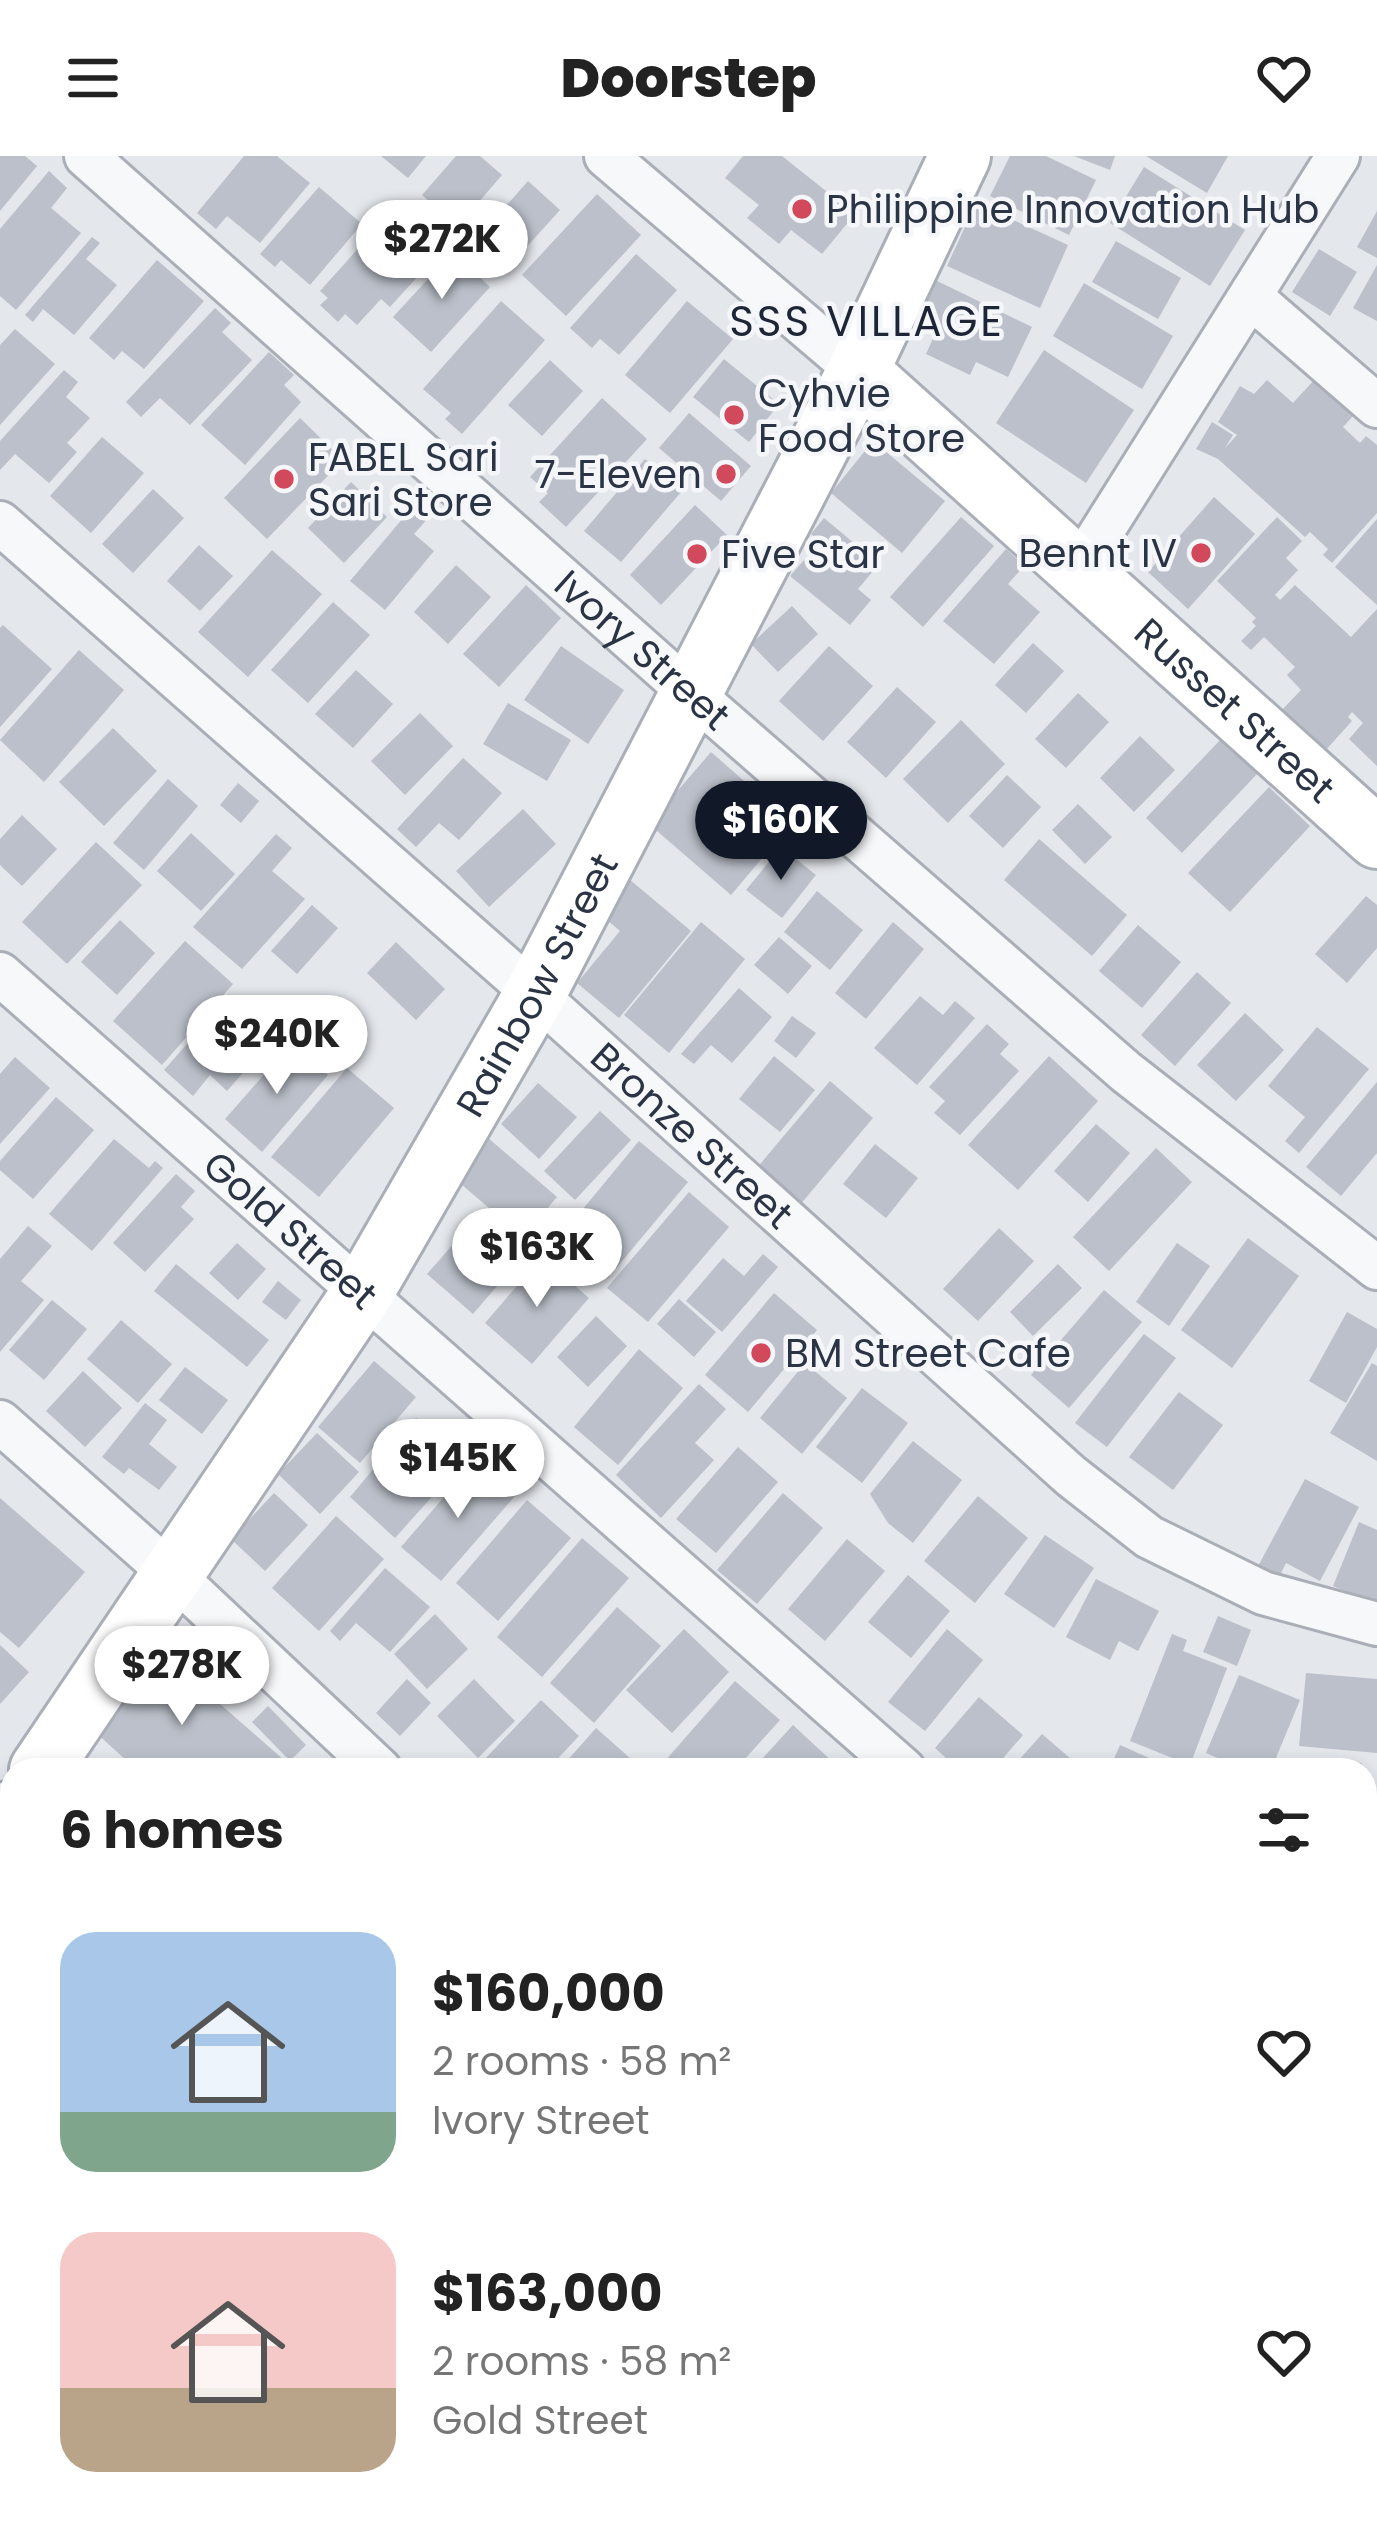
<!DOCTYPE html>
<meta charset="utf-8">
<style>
:root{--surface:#fff;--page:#f2f2f2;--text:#222;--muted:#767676;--accent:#111827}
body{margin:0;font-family:Poppins,sans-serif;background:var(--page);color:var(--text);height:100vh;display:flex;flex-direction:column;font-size:45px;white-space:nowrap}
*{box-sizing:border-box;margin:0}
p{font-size:39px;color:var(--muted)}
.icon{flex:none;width:66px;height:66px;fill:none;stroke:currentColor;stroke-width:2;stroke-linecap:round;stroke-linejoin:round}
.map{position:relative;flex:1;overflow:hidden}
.sheet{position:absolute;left:0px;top:1602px;width:1377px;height:771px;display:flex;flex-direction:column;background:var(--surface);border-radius:36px 36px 0 0;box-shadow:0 6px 18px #0003}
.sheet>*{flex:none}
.price{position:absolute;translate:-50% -102px;padding:0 27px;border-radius:42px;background:#fff;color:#222;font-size:39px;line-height:78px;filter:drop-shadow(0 3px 6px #0008)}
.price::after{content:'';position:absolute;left:50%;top:72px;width:36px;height:27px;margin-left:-18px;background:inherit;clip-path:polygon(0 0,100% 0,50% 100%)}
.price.on{background:var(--accent);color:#fff}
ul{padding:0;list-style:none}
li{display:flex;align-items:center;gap:36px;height:300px;padding:0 60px}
li span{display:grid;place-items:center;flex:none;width:336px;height:240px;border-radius:36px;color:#555}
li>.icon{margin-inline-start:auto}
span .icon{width:144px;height:144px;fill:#fffc;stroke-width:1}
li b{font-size:51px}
h2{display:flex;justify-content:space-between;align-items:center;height:144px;padding:0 60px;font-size:51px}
header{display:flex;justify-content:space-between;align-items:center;height:156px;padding:0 60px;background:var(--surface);font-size:54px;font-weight:800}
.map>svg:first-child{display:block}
</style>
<header><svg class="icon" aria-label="menu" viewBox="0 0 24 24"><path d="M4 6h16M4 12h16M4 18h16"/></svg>Doorstep<svg class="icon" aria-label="heart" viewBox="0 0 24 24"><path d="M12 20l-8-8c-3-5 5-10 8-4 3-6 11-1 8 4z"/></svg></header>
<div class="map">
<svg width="1377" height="2371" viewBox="0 0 1377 2371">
<rect width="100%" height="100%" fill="#e4e7ec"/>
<g fill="#bbc0ca">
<polygon points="0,0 25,0 37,10 0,55"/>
<polygon points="244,0 277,0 310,27 260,87 227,60 216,73 197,57"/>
<polygon points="381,0 426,0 408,22"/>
<polygon points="456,0 480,0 502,19 458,70 422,39"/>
<polygon points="743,0 782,0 855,58 822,98 791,74 779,88 747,62 759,49 725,22"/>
<polygon points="1010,0 1046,0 1096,24 1069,79 990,40"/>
<polygon points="1074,0 1115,0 1110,14"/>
<polygon points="1146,0 1228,0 1207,37"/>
<polygon points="1144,11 1245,74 1210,130 1110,67"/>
<polygon points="49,15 67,32 51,52 81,77 16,154 0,140 0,73"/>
<polygon points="528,25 560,54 522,96 490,68"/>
<polygon points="319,31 362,68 310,129 281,104 275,111 260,98"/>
<polygon points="597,38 641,79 566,160 522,119"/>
<polygon points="976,47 1068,89 1040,152 947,110"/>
<polygon points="1377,55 1377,102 1357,91"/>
<polygon points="391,56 438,98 390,151 381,143 357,169 345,158 338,166 320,149 328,142 320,135"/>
<polygon points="92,81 100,87 86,103 117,129 74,179 43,153 33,166 25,159"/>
<polygon points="1116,85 1181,122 1158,163 1092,126"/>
<polygon points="1319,93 1357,116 1330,160 1292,136"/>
<polygon points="453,96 490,131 431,196 393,161"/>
<polygon points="636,98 677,134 619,199 600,183 592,192 570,172"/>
<polygon points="157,104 204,145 144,213 122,195 114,204 89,182"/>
<polygon points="1377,109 1377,165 1353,152"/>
<polygon points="933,123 1032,171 1008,221 976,206 970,219 926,198 936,176 912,166"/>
<polygon points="1084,127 1173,180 1142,233 1053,180"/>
<polygon points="501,145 545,184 462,278 445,263 451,257 423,233"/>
<polygon points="687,145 733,183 670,257 625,219"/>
<polygon points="215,152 231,167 222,176 252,204 190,269 160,242 141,261 126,246"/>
<polygon points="15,173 55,208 0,269 0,189"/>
<polygon points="1044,194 1134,254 1086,327 996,267"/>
<polygon points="269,196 294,219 284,229 301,246 245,309 201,269"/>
<polygon points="724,203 779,248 749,286 693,241"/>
<polygon points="550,204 583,235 542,280 508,249"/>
<polygon points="64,214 78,226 66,241 90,262 67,287 77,296 49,327 15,298 0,314 0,285"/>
<polygon points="1267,224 1293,247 1314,224 1353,260 1343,271 1360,287 1366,280 1377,289 1377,357 1332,407 1323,399 1328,393 1310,376 1305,381 1218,303 1196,293 1212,266 1233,279 1225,292 1237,279 1218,266 1240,230 1254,238"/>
<polygon points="602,242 647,283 566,371 539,346 548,337 530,321"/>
<polygon points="689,257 751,310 721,345 659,292"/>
<polygon points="300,262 343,304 267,383 224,342"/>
<polygon points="102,281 144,317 91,377 50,340"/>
<polygon points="873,285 945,345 902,397 831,337"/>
<polygon points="645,303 682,335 621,406 584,375"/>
<polygon points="351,326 387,361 344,407 308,372"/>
<polygon points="153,333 184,362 133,417 102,388"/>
<polygon points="1214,341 1255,378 1188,453 1148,416"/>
<polygon points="414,349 429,361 414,378 434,395 385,454 350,425"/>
<polygon points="695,349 727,379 661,449 630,419"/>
<polygon points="961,361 994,390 923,471 890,441"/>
<polygon points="1277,361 1302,385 1286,402 1298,414 1275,439 1280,444 1295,429 1351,481 1377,453 1377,610 1349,583 1363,567 1352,556 1348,561 1352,565 1324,596 1281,555 1301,534 1287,519 1295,511 1264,481 1251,494 1241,485 1256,470 1252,466 1256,462 1217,425"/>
<polygon points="824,362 879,408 858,433 871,444 850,469 790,420 820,386 811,378"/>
<polygon points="1377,363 1377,449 1335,411"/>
<polygon points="199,389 233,420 200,455 167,425"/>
<polygon points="1006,393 1024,410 1008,428 1040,456 994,508 943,465"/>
<polygon points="272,394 322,438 248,521 198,476"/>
<polygon points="456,409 491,441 448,488 414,456"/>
<polygon points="526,429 561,462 499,531 463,498"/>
<polygon points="333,446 370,479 308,547 271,514"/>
<polygon points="792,450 818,478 778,516 751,488"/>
<polygon points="3,469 52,513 0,571 0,472"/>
<polygon points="1033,487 1064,515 1026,557 995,529"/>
<polygon points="561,490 624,534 588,588 524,544"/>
<polygon points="829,490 873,530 823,585 779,545"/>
<polygon points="79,494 124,534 44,626 0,584"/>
<polygon points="356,514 393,548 353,592 315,558"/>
<polygon points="897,531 936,566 886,622 847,586"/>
<polygon points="1078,537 1109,566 1066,612 1035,583"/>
<polygon points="508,547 571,584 547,625 483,588"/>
<polygon points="420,557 453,590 405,639 371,605"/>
<polygon points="961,564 1005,608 948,667 903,623"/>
<polygon points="113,572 157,615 104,670 59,626"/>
<polygon points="1140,580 1175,614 1134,656 1100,622"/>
<polygon points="1222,582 1258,617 1182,697 1146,662"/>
<polygon points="711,596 792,667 731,739 649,668"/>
<polygon points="463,602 502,637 459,684 439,667 416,691 397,673"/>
<polygon points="1007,619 1041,651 1003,692 969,660"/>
<polygon points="168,623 198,650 144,714 113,687"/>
<polygon points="238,627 259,645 241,667 220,649"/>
<polygon points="1269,631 1310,670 1230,756 1188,717"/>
<polygon points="1078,648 1112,681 1085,708 1052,674"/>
<polygon points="523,653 556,688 489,751 456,715"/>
<polygon points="22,659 57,693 22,730 0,709 0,683"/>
<polygon points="191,677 235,718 201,755 157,715"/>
<polygon points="276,678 292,692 272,715 305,743 242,813 193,771"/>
<polygon points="1039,683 1127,759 1092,800 1004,724"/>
<polygon points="96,686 142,729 67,808 22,766"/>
<polygon points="781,691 816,719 782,762 746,734"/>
<polygon points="629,723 691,775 619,862 577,827 620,775 600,758"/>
<polygon points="817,735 863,774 830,814 784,776"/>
<polygon points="1366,740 1377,749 1377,792 1347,827 1315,798"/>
<polygon points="312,749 338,772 297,818 271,795"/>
<polygon points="120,764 155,797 117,839 81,806"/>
<polygon points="701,766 745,803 669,897 624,859"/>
<polygon points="893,766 924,793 866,863 835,837"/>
<polygon points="1138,769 1181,806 1142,852 1099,815"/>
<polygon points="779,781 812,810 788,838 754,809"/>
<polygon points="185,785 233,828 162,909 113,865"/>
<polygon points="396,786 445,833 416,864 367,817"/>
<polygon points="1197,816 1231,847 1175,910 1141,879"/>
<polygon points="739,832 772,861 732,907 711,889 694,908 681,898"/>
<polygon points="920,840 943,859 955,845 975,862 917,929 874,892"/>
<polygon points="219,852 264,893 227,935 210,919 193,940 164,914"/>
<polygon points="1245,857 1284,894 1236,945 1197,909"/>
<polygon points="792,860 816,877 796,902 774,885"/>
<polygon points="987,868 1009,888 1000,898 1019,915 960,979 934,957 945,945 929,931"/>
<polygon points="1317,871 1369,913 1299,997 1285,985 1305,961 1268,930"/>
<polygon points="292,887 328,919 262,996 225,963"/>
<polygon points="774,900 815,934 780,976 739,943"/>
<polygon points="1049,900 1098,945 1018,1034 968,989"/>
<polygon points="15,901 50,932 0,988 0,918"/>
<polygon points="347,912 394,952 319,1041 271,1001"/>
<polygon points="830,925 873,962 799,1050 756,1013"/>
<polygon points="1377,926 1377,997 1341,1040 1306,1011"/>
<polygon points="538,927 577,961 539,1003 501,968"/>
<polygon points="56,941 94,974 33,1043 0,1014 0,1005"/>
<polygon points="600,955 631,984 575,1044 544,1015"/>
<polygon points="1096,968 1130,997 1088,1046 1054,1015"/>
<polygon points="488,982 557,1041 523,1081 454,1022"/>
<polygon points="114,983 149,1012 155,1005 163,1012 92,1095 49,1058"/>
<polygon points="639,985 688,1026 608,1122 559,1082"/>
<polygon points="875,988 918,1022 886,1062 843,1028"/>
<polygon points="1156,992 1192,1026 1109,1115 1073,1081"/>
<polygon points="176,1018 195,1035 181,1051 194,1063 145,1116 113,1087"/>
<polygon points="689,1036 729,1071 648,1166 607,1132"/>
<polygon points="470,1069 516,1108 473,1158 427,1118"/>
<polygon points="28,1070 52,1090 21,1125 44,1144 0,1196 0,1103"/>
<polygon points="999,1072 1034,1105 978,1165 943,1133"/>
<polygon points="1248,1082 1299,1120 1232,1212 1181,1174"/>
<polygon points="237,1087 266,1113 238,1144 209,1117"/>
<polygon points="1177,1087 1210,1110 1169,1170 1136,1146"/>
<polygon points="763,1098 778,1111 722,1176 686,1145 723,1102 744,1120"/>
<polygon points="542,1101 589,1142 532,1208 485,1167"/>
<polygon points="176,1108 269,1184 247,1211 154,1135"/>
<polygon points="1058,1108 1082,1132 1033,1180 1010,1156"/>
<polygon points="278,1125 301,1144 286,1164 262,1146"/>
<polygon points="1104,1134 1142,1166 1069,1252 1031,1219"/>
<polygon points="774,1137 817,1174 748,1256 705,1219"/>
<polygon points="679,1143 716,1176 694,1201 657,1168"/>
<polygon points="52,1144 87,1173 44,1224 9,1194"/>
<polygon points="1347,1156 1377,1173 1377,1191 1346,1247 1309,1225"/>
<polygon points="596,1160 627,1190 588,1231 557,1201"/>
<polygon points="121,1164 172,1208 138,1247 87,1203"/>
<polygon points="1144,1178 1176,1202 1107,1291 1075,1267"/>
<polygon points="639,1193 683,1232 618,1309 574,1271"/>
<polygon points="374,1205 416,1241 360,1307 318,1271"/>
<polygon points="805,1207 847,1242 802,1298 760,1262"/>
<polygon points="1372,1207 1377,1210 1377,1305 1330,1277"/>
<polygon points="185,1211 228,1244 202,1278 159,1244"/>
<polygon points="83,1215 122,1252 85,1291 46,1255"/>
<polygon points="699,1228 726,1253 695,1287 714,1304 661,1362 616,1319"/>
<polygon points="862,1232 908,1267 862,1327 816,1291"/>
<polygon points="1179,1236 1223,1269 1173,1334 1129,1301"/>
<polygon points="145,1247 167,1264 149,1288 177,1311 159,1334 129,1312 124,1318 102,1301"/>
<polygon points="416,1262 464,1305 395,1382 350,1341"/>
<polygon points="317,1277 359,1316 320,1358 278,1318"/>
<polygon points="913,1285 962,1324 913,1387 888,1367 870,1338"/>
<polygon points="738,1291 778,1326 716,1397 676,1363"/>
<polygon points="475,1305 515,1340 441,1425 401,1391"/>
<polygon points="1305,1323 1359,1351 1320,1425 1286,1407 1278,1423 1257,1412"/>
<polygon points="274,1337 308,1369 265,1415 231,1383"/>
<polygon points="783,1337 823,1372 757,1448 717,1414"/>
<polygon points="978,1340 1028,1382 975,1447 924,1405"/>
<polygon points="0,1342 85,1416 19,1492 0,1476"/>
<polygon points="527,1344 571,1382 498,1465 456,1427"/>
<polygon points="336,1360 384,1403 319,1475 272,1432"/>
<polygon points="1359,1366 1377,1374 1377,1448 1333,1430"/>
<polygon points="1045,1379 1094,1412 1054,1472 1004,1438"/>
<polygon points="582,1382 629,1422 542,1521 497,1481"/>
<polygon points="847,1383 885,1415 825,1485 788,1453"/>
<polygon points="385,1412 430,1451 390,1496 356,1467 340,1485 330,1475"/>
<polygon points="908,1419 950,1455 911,1502 868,1466"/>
<polygon points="1096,1423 1159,1455 1138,1495 1119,1485 1110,1504 1066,1481"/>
<polygon points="617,1451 661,1490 594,1567 550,1527"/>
<polygon points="435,1458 468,1493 427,1533 394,1498"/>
<polygon points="1218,1460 1251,1474 1237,1510 1203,1496"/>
<polygon points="684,1473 729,1516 672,1577 626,1534"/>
<polygon points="947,1473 983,1504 925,1575 888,1546"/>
<polygon points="1172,1478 1187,1484 1183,1495 1227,1512 1190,1609 1130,1585"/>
<polygon points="0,1489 29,1516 0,1548"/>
<polygon points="163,1498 292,1611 289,1614 137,1614 94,1575"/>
<polygon points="1306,1517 1377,1523 1377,1597 1299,1590"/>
<polygon points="1239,1519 1300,1544 1271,1614 1245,1614 1206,1597"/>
<polygon points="407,1523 431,1547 400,1580 376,1557"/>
<polygon points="474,1523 515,1565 478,1602 437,1560"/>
<polygon points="735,1525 780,1564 735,1614 657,1614"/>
<polygon points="979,1541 1023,1579 993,1614 959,1614 935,1592"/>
<polygon points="541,1544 579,1580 547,1614 490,1614 482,1606"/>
<polygon points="268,1550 306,1589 290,1605 252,1566"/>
<polygon points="793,1569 835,1608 829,1614 752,1614"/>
<polygon points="596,1572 640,1611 638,1614 559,1614"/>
<polygon points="1042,1578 1078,1609 1073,1614 1010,1614"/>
<polygon points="1120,1589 1167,1610 1166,1614 1109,1614"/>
<polygon points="1308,1603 1362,1607 1361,1614 1308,1614"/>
<polygon points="1368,1668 1377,1669 1377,1704 1365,1703"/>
<polygon points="0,1757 12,1768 12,1799 0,1813"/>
<polygon points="12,1806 12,1847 0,1861 0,1820"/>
<polygon points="1365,1809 1377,1810 1375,1847 1365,1846"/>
<polygon points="12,1852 12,1892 0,1882 0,1865"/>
<polygon points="7,1968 12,1973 12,2035 8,2040 0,2033 0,1976"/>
<polygon points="0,2214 12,2226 12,2245 0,2258"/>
<polygon points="12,2270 12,2310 0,2299 0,2284"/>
<polygon points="0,2313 12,2324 12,2341 0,2355"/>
<polygon points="12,2357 12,2361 50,2361 61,2371 0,2371"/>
<polygon points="309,2361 368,2361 358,2371 320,2371"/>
<polygon points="387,2361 469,2361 459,2371 378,2371"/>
<polygon points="505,2361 556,2361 546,2371 515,2371"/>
<polygon points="575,2361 657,2361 648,2371 566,2371"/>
<polygon points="821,2361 883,2361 875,2371 827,2371 818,2364"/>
<polygon points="1057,2361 1104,2361 1095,2371 1048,2371"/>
<polygon points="1109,2361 1180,2361 1176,2371 1105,2371"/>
<polygon points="1199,2361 1299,2361 1297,2371 1198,2371"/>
</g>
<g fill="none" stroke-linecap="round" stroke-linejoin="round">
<defs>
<polyline id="lane" points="678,2371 686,2361"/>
<g id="street">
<path id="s1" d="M 86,0 L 691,537 L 1126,916 L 1377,1112"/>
<polyline points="606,0 858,215"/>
<polyline points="1251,141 1377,250"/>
<path id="s2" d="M 0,367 L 535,838 L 1071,1320 L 1149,1381 L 1263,1437 L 1377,1468"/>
<polyline points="1079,412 1338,0"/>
<path id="s3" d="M 0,818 L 904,1614"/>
<polyline points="0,1266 174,1420 380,1614"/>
<polyline points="1365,1908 1377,1912"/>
<polyline points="0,2152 12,2163"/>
<polyline points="234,2361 246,2371"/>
<polyline points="735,2361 745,2371"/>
</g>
<g id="secondary">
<path id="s4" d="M 858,215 L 1377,682"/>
<path id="s5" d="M 40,1614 L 363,1136 L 535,838 L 858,215 L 960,0"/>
<polyline points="0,1673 12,1655"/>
<polyline points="1365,2126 1377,2046"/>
<polyline points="1328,2371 1329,2361"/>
</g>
</defs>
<use href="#lane" stroke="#a9aeb7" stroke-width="27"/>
<use href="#street" stroke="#a9aeb7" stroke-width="48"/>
<use href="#secondary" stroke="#a9aeb7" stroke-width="66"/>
<use href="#lane" stroke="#f7f8fa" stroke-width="21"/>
<use href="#street" stroke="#f7f8fa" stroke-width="42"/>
<use href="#secondary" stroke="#fff" stroke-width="60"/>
</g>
<g fill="#d1495b" stroke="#f4f6f9" stroke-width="4.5">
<circle cx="802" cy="53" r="12"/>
<circle cx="734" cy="259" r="12"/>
<circle cx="726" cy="318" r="12"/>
<circle cx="284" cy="323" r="12"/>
<circle cx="1201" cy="397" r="12"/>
<circle cx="697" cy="398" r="12"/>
<circle cx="761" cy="1197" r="12"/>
</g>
<g text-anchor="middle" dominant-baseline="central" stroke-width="9" stroke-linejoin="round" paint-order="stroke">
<g font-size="39" fill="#2b3445" stroke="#f4f6f9" text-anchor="start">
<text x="826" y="53">Philippine Innovation Hub</text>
<text x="758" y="237">Cyhvie<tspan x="758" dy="45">Food Store</tspan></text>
<text x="308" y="301">FABEL Sari<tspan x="308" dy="45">Sari Store</tspan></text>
<text x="702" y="318" text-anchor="end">7-Eleven</text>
<text x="1177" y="397" text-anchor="end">Bennt IV</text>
<text x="721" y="398">Five Star</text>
<text x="785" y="1197">BM Street Cafe</text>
</g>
<g font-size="39" fill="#2b3445" stroke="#f4f6f9">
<text stroke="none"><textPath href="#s1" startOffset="744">Ivory Street</textPath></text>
<text stroke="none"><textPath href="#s4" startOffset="507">Russet Street</textPath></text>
<text stroke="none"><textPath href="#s5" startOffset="930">Rainbow Street</textPath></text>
<text stroke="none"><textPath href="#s2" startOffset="924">Bronze Street</textPath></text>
<text stroke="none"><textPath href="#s3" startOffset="387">Gold Street</textPath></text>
</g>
<g font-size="42" letter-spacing="3" fill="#1d2536" stroke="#f4f6f9">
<text x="867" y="165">SSS VILLAGE</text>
</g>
</g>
</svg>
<b class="price" style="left:442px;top:146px">$272K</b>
<b class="price on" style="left:781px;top:727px">$160K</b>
<b class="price" style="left:277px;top:941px">$240K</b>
<b class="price" style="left:537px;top:1154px">$163K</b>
<b class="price" style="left:458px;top:1365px">$145K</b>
<b class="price" style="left:182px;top:1572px">$278K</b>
<section class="sheet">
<h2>6 homes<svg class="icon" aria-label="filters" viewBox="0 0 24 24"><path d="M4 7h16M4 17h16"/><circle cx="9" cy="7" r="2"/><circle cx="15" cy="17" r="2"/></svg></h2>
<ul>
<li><span style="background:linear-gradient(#a9c7e8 75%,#7fa58c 0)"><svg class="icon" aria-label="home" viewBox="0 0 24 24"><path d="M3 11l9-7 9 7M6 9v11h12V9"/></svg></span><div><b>$160,000</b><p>2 rooms · 58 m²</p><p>Ivory Street</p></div><svg class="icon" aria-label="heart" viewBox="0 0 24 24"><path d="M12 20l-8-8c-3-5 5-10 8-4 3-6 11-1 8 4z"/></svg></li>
<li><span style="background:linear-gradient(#f6c9c9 65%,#b9a48a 0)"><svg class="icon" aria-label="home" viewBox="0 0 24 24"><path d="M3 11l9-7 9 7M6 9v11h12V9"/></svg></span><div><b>$163,000</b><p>2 rooms · 58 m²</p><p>Gold Street</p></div><svg class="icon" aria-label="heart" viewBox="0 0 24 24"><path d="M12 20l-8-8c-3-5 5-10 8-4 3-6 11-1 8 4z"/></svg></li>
</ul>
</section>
</div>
